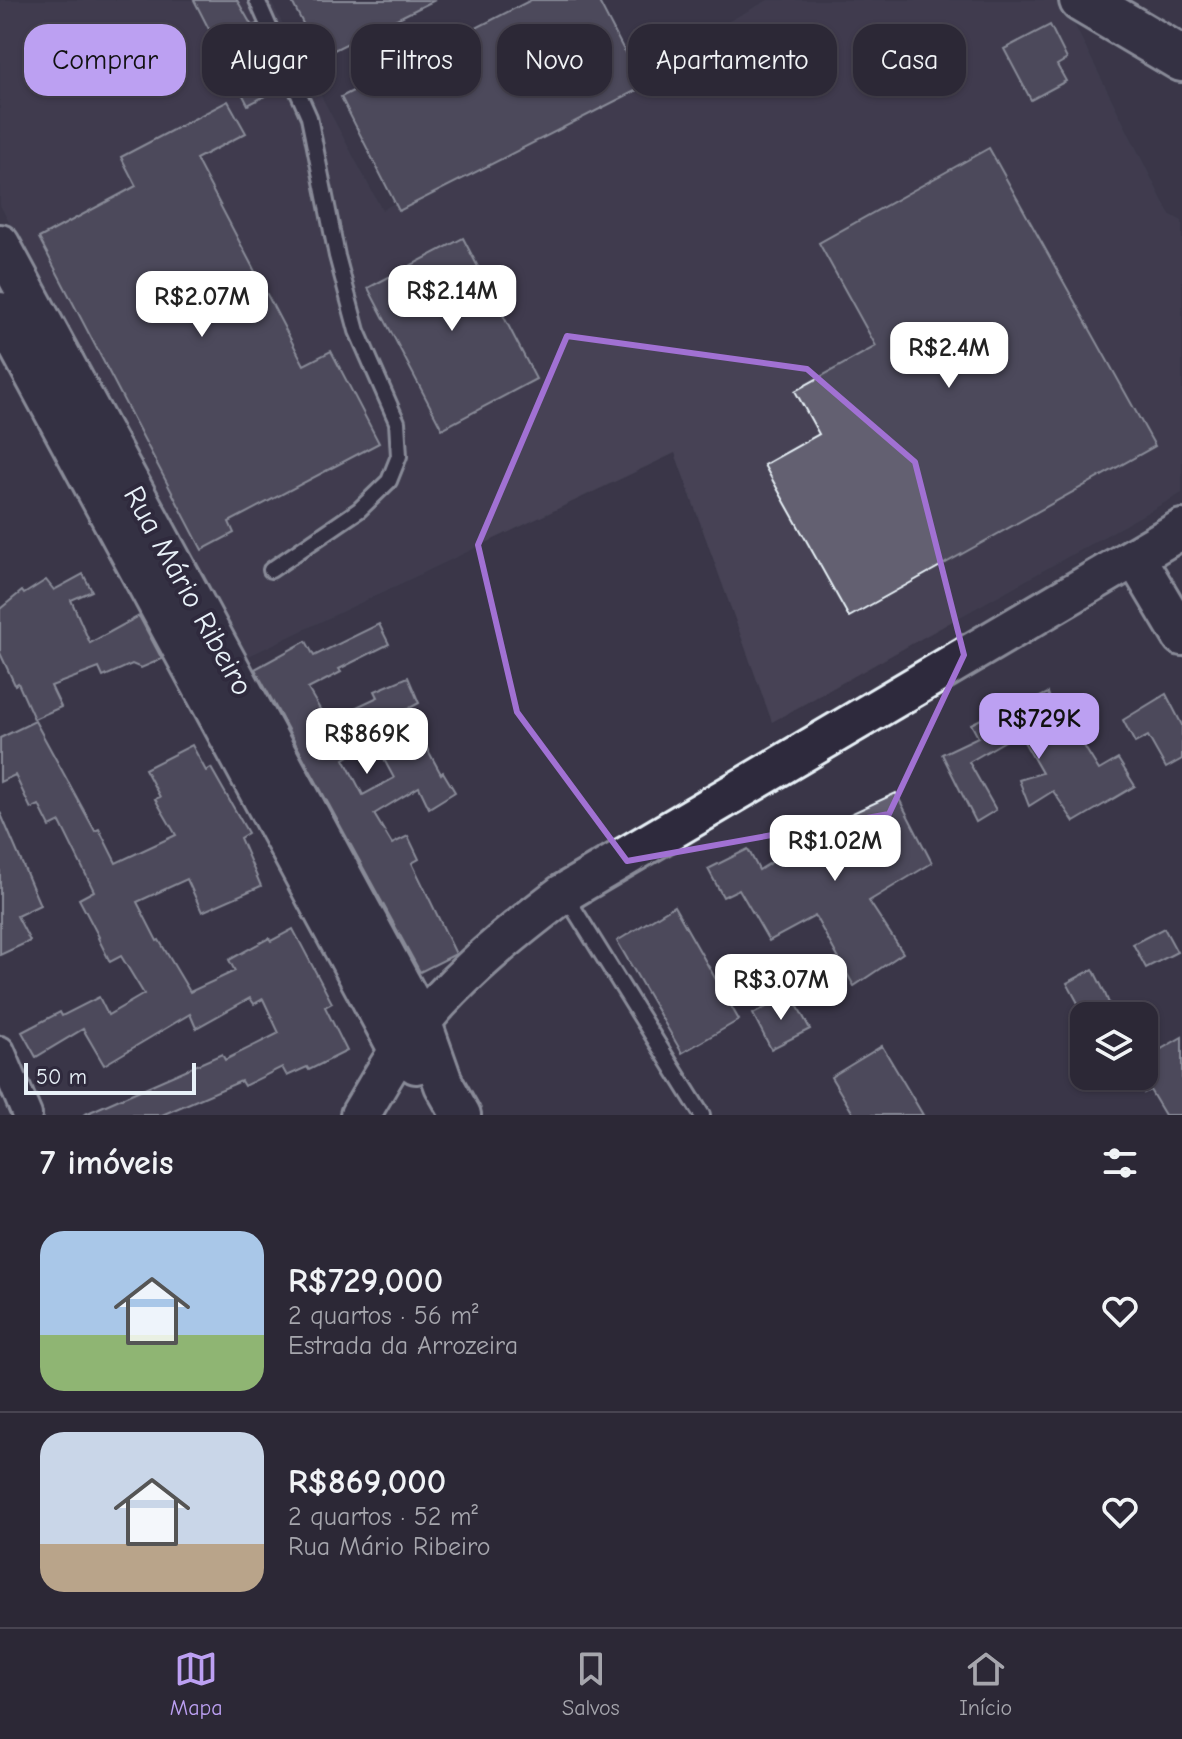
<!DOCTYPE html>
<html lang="pt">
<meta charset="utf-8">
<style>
:root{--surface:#2c2836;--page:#34303e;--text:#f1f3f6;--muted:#a6a6ad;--line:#484451;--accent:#bca0f2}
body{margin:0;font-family:"Comic Neue",sans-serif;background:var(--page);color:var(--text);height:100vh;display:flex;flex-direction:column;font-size:30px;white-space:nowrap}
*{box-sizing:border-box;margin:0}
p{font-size:26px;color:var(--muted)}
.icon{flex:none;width:44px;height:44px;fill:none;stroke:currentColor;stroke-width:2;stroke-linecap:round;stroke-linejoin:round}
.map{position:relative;height:1115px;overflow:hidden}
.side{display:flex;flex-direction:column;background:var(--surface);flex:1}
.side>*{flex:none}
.hud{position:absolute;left:24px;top:24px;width:1134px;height:72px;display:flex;gap:16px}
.tools{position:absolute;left:1070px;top:1002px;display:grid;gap:16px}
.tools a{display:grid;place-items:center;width:88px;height:88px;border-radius:16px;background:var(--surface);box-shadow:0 2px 6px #0004,0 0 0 2px var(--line);font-size:40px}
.scale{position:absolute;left:24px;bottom:20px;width:172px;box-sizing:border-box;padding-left:8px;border:4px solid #e8f1f8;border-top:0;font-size:22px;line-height:28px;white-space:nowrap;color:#e8f1f8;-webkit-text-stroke:6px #2f2a3d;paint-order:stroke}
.price{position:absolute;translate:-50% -68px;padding:0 18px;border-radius:16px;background:#fff;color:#222;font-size:26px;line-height:52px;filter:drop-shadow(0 2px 4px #0008)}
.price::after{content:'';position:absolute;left:50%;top:48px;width:24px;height:18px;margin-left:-12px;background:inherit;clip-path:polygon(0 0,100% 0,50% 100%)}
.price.active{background:var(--accent);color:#111}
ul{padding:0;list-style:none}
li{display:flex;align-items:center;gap:24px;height:200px;padding:0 40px}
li+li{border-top:2px solid var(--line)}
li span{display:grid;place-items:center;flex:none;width:224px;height:160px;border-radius:24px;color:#555}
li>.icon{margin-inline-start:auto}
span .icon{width:96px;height:96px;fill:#fffc;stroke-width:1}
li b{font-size:34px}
h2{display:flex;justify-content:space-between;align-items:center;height:96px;padding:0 40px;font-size:34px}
.pill{padding:0 28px;border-radius:24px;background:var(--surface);box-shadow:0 2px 6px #0004,0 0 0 2px var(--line);font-size:28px;line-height:72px}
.pill.active{background:var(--accent);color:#111}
.tab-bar{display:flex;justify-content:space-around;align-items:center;height:112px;border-top:2px solid var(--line);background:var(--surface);font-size:22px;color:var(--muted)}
.tab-bar a{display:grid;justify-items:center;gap:4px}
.tab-bar .active{color:var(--accent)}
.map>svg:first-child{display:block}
</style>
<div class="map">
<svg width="1182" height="1115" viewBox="0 0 1182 1115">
<rect width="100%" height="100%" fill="#3a3648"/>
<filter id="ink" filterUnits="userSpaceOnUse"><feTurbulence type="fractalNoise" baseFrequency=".0125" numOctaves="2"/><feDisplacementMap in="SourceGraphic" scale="16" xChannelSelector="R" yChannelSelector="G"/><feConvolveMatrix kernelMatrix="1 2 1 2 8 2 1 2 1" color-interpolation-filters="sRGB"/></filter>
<g filter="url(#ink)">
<polygon fill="#464354" points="0,0 270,0 382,210 768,0 1062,0 1169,214 1182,221 1182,493 772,722 675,453 238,661 0,205"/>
<g fill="#636171" stroke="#e8f1f8" stroke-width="2" fill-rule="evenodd">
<polygon points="194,0 237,0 252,26 257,24 284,86 248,105"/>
<polygon points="291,0 435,0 320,57"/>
<polygon points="531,0 598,0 643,87 399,211 341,97"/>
<polygon points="1050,25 1067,59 1057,65 1066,81 1031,100 1004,49"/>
<polygon points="228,101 246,133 196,159 304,365 331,351 379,443 229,522 234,533 202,550 39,238 136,186 121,157"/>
<polygon points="989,148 1155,446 849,617 764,465 819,434 795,391 876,346 819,243"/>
<polygon points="463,238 536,379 442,429 368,288"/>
<polygon points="83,574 92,591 71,600 90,643 139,616 162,659 141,668 132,664 103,677 99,668 51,686 61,707 34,719 18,683 15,685 0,653 0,609 22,591 24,594 46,580 54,590"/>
<path d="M 379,624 L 389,644 L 339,669 L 341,672 L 308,689 L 327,721 L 378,697 L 375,691 L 408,677 L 419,703 L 406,710 L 441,774 L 443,772 L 455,792 L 429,808 L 419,787 L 374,814 L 392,844 L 408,836 L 419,859 L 412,863 L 456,954 L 420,972 L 255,669 L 306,641 L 314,656 ZM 374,741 L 394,778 L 363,795 L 344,759 Z"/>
<polygon points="1048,693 1053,707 1058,704 1099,770 1118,759 1135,786 1074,822 1053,791 1029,806 1019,780 1042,773 1019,733 969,762 996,810 976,822 942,754 978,737 971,724 1021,699 1024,705"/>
<polygon points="1166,694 1182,725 1182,759 1166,768 1148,736 1135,743 1123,720"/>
<polygon points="35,721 95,831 99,829 116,863 176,835 155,799 160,797 145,769 192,745 206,771 211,768 248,833 240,838 261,886 202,912 187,879 137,902 157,941 159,940 190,992 235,971 229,960 269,938 271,941 293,929 332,1003 325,1007 347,1051 309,1070 307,1067 287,1076 282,1067 244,1086 241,1081 162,1115 83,1115 222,1054 225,1060 279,1033 263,999 254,1004 250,998 196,1028 190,1014 104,1065 83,1029 36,1057 22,1032 60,1012 62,1016 99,997 108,1015 144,994 121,956 110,962 98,938 99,937 79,899 94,891 60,822 50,827 39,805 31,809 15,775 0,782 0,738"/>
<polygon points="896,793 932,863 869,901 903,953 854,986 815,916 769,941 739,889 723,897 708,869 748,849 759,870 840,819"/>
<polygon points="0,812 40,905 17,916 30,941 0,955"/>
<polygon points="674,906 739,1020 682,1053 617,941"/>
<polygon points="1164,928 1177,952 1146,968 1133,944"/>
<polygon points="1093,969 1104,991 1114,1016 1085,1016 1067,983"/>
<polygon points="791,994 810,1029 771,1049 753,1014"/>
<polygon points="1182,1037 1182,1115 1165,1115 1150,1090 1144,1093 1144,1059"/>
<polygon points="882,1046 923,1115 854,1115 831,1077"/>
</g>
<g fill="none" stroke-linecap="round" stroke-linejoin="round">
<defs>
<g id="lane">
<polyline points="257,0 309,117 337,256 357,331 397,422 399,456 389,481 359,510 271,570"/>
<polyline points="564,893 702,1115"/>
</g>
<polyline id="street" points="0,1051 27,1115"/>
<g id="secondary">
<polyline points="0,244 422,1023 444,1085 461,1115"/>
<polyline points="0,312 399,1051 416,1064"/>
<polyline points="1135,557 1182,636"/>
<path d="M 360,1115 C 373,1094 385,1071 399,1051 C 443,988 503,939 564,893 L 1182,529"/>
</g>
<polyline id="primary" points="1082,0 1182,59"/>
</defs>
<use href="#lane" stroke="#e8f1f8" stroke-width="20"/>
<use href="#street" stroke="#e8f1f8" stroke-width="34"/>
<use href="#secondary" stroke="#e8f1f8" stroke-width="44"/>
<use href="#primary" stroke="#e8f1f8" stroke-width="50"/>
<use href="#lane" stroke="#2f2a3d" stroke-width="14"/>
<use href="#street" stroke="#2f2a3d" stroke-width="28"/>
<use href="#secondary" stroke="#2f2a3d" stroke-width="38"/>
<use href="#primary" stroke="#2f2a3d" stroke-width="44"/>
</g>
</g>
<path d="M0 0H1182V1115H0ZM 567,336 L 807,369 L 915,462 L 964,655 L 889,814 L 627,861 L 517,712 L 478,545 Z" fill="#3a3648" fill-opacity=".55" fill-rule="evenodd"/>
<path fill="none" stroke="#a171d3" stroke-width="6" stroke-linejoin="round" d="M 567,336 L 807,369 L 915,462 L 964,655 L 889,814 L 627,861 L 517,712 L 478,545 Z"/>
<g text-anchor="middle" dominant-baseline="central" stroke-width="8" stroke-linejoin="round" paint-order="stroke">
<g font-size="30" fill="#e8f1f8" stroke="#2f2a3d">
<text transform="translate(188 591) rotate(61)">Rua Mário Ribeiro</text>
</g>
</g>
</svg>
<div class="tools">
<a><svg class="icon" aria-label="layers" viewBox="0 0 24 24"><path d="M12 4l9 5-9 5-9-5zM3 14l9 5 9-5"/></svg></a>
</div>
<div class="scale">50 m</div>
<b class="price" style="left:452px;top:333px">R$2.14M</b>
<b class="price" style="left:202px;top:339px">R$2.07M</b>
<b class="price" style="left:949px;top:390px">R$2.4M</b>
<b class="price active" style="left:1039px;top:761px">R$729K</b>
<b class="price" style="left:367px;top:776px">R$869K</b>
<b class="price" style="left:835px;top:883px">R$1.02M</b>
<b class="price" style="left:781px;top:1022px">R$3.07M</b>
<div class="hud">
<a class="pill active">Comprar</a>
<a class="pill">Alugar</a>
<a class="pill">Filtros</a>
<a class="pill">Novo</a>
<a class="pill">Apartamento</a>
<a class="pill">Casa</a>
</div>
</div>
<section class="side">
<h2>7 imóveis<svg class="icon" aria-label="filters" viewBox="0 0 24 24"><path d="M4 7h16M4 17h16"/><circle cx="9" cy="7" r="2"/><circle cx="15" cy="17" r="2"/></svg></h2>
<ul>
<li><span style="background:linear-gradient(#a9c7e8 65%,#8fb573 0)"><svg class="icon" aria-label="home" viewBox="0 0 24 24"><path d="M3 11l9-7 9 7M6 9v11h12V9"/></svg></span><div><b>R$729,000</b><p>2 quartos · 56 m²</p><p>Estrada da Arrozeira</p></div><svg class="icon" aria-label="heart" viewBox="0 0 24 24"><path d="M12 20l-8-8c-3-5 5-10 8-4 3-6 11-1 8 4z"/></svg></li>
<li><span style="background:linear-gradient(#c9d6e8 70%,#b9a48a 0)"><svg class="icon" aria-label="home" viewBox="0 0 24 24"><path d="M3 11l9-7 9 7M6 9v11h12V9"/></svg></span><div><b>R$869,000</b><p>2 quartos · 52 m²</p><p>Rua Mário Ribeiro</p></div><svg class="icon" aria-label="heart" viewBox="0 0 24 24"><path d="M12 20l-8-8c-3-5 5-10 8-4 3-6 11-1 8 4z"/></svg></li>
</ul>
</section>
<nav class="tab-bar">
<a class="active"><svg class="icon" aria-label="map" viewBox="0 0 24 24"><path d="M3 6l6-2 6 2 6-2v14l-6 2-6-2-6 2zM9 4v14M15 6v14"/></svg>Mapa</a>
<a><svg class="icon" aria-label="saved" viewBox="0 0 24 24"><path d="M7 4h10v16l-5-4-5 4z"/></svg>Salvos</a>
<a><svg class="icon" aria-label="home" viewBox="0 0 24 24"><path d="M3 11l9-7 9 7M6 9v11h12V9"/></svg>Início</a>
</nav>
